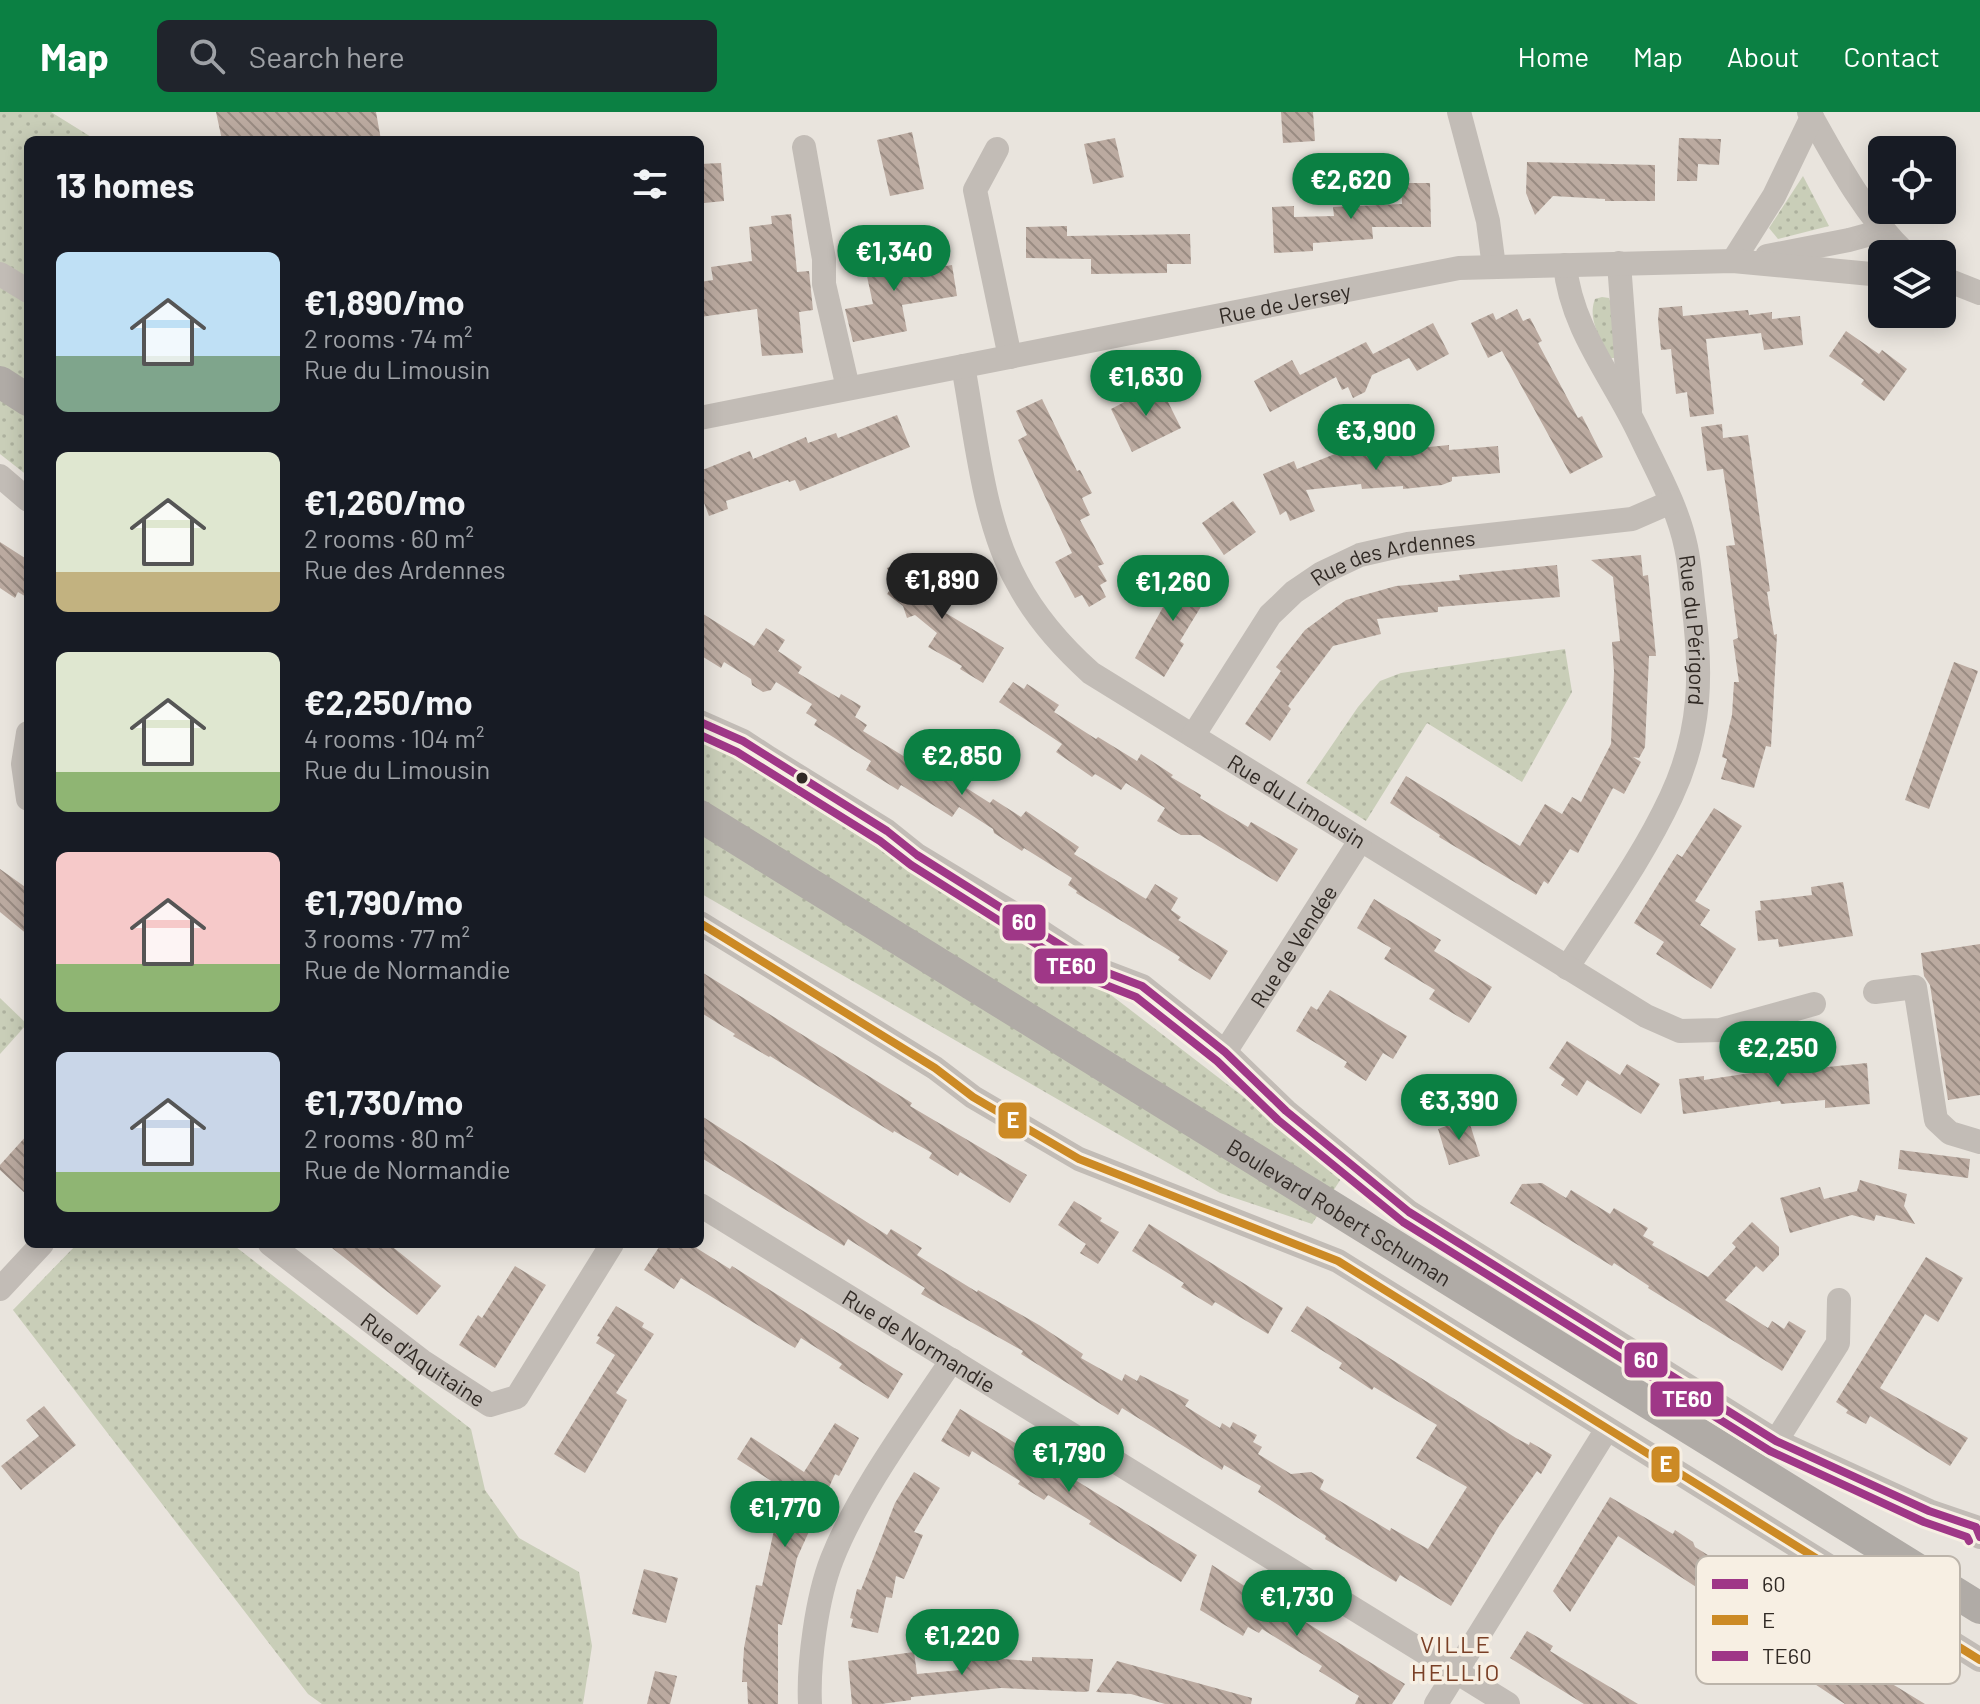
<!DOCTYPE html>
<meta charset="utf-8">
<style>
:root{--surface:#171b24;--page:#20242c;--text:#f1f3f6;--muted:#9ea1a6;--accent:#0b8043}
body{margin:0;font-family:Barlow,sans-serif;background:var(--page);color:var(--text);height:100vh;display:flex;flex-direction:column;font-size:30px;white-space:nowrap}
*{box-sizing:border-box;margin:0}
p{font-size:26px;color:var(--muted)}
.icon{flex:none;width:44px;height:44px;fill:none;stroke:currentColor;stroke-width:2;stroke-linecap:round;stroke-linejoin:round}
.map{position:relative;flex:1;overflow:hidden}
.details{position:absolute;left:24px;top:24px;width:680px;height:1112px;display:flex;flex-direction:column;background:var(--surface);border-radius:12px;box-shadow:0 4px 20px #0003}
.details>*{flex:none}
.buttons{position:absolute;left:1868px;top:24px;display:grid;gap:16px}
.buttons a{display:grid;place-items:center;width:88px;height:88px;border-radius:12px;background:var(--surface);box-shadow:0 4px 20px #0003;font-size:40px}
.price{position:absolute;translate:-50% -68px;padding:0 18px;border-radius:28px;background:var(--accent);color:#fff;font-size:26px;line-height:52px;filter:drop-shadow(0 2px 4px #0008)}
.price::after{content:'';position:absolute;left:50%;top:48px;width:24px;height:18px;margin-left:-12px;background:inherit;clip-path:polygon(0 0,100% 0,50% 100%)}
.price.active{background:#222;color:#fff}
ul{padding:0;list-style:none}
li{display:flex;align-items:center;gap:24px;height:200px;padding:0 32px}
li span{display:grid;place-items:center;flex:none;width:224px;height:160px;border-radius:12px;color:#555}
li>.icon{margin-inline-start:auto}
span .icon{width:96px;height:96px;fill:#fffc;stroke-width:1}
li b{font-size:34px}
h2{display:flex;justify-content:space-between;align-items:center;height:96px;padding:0 32px;font-size:34px}
header{display:flex;align-items:center;gap:48px;box-sizing:border-box;height:112px;padding:0 40px;background:var(--accent);color:#fff}
header strong{font-size:38px}
nav{display:flex;gap:44px;margin-inline-start:auto;font-size:28px}
.search{width:560px;height:72px;background:var(--page);display:flex;align-items:center;gap:20px;box-sizing:border-box;padding:0 28px;border-radius:12px;color:var(--muted);font-size:30px}
.map>svg:first-child{display:block}
</style>
<header>
<strong>Map</strong>
<div class="search"><svg class="icon" aria-label="search" viewBox="0 0 24 24"><circle cx="10" cy="10" r="6"/><path d="M15 15l6 6"/></svg>Search here</div>
<nav><a>Home</a><a>Map</a><a>About</a><a>Contact</a></nav>
</header>
<div class="map">
<svg width="1980" height="1592" viewBox="0 0 1980 1592">
<defs>
<pattern id="grass-dots" width="8" height="8" patternUnits="userSpaceOnUse" patternTransform="scale(2)"><rect width="8" height="8" fill="#c9ceb8"/><path d="M2 2h.1M6 6h.1" fill="none" stroke="#adb19e" stroke-width="1.8" stroke-linecap="round"/></pattern>
<pattern id="building-back-hatch" width="6" height="6" patternUnits="userSpaceOnUse" patternTransform="scale(2)"><rect width="6" height="6" fill="#bbaaa0"/><path d="M-1 5l2 2M0 0l6 6M5-1l2 2" fill="none" stroke="#998b82"/></pattern>
</defs>
<rect width="100%" height="100%" fill="#e9e4dd"/>
<g fill="url(#grass-dots)">
<polygon points="0,0 51,0 96,28 28,28 28,364 0,342"/>
<polygon points="1803,64 1829,114 1778,127 1769,116"/>
<path d="M 1602,185 L 1609,186 L 1613,197 L 1615,246 L 1610,246 C 1601,227 1587,207 1595,187 Z"/>
<polygon points="1565,537 1572,580 1522,670 1427,611 1366,709 1306,671 1358,595 1380,569 1401,561"/>
<polygon points="700,624 1111,883 1344,1062 1312,1112 1220,1081 700,781"/>
<polygon points="0,886 27,912 0,942"/>
<polygon points="77,1132 232,1132 471,1317 485,1378 519,1426 579,1460 592,1534 583,1592 322,1592 308,1582 13,1198"/>
</g>
<g fill="url(#building-back-hatch)">
<polygon points="216,0 376,0 381,28 222,28"/>
<polygon points="1281,0 1313,0 1315,29 1283,31"/>
<polygon points="912,20 924,77 890,84 877,28"/>
<polygon points="1115,26 1124,65 1093,72 1084,32"/>
<polygon points="1679,26 1721,27 1719,53 1698,52 1697,69 1677,69"/>
<polygon points="1527,50 1655,53 1655,89 1605,89 1605,87 1553,84 1535,103 1526,81"/>
<polygon points="721,51 724,89 704,91 703,81 700,82 700,52"/>
<polygon points="1401,71 1430,71 1431,115 1372,115 1373,127 1313,131 1313,139 1274,141 1272,95 1294,94 1294,105 1334,104 1333,95 1402,92"/>
<polygon points="791,102 797,160 809,159 813,198 799,200 803,241 762,244 757,197 700,205 700,170 713,168 711,155 752,149 749,115 772,112 771,104"/>
<polygon points="1067,114 1067,124 1190,122 1191,152 1167,152 1167,161 1091,162 1091,147 1026,146 1026,115"/>
<polygon points="888,126 895,162 952,153 957,184 902,193 907,219 853,230 845,197 873,192 860,132"/>
<polygon points="1682,194 1683,204 1748,198 1749,203 1772,200 1772,207 1800,204 1803,233 1764,238 1761,221 1706,227 1714,302 1690,305 1687,280 1676,282 1671,237 1661,238 1658,208 1659,196"/>
<polygon points="1517,197 1523,209 1530,206 1542,229 1538,231 1578,306 1582,304 1603,345 1570,362 1502,239 1488,246 1471,211 1493,201 1496,208"/>
<polygon points="1433,211 1449,242 1417,259 1409,246 1372,263 1365,280 1353,286 1348,275 1342,278 1336,265 1270,300 1254,269 1292,248 1300,263 1366,230 1373,242"/>
<polygon points="1846,219 1879,242 1882,238 1907,257 1884,289 1861,272 1864,268 1829,244"/>
<polygon points="1159,272 1181,316 1132,340 1111,297"/>
<polygon points="1042,287 1077,359 1080,358 1092,381 1082,386 1090,403 1080,408 1104,452 1098,454 1107,469 1100,473 1106,485 1089,495 1082,483 1075,486 1055,450 1072,441 1018,328 1027,323 1016,299"/>
<polygon points="897,303 910,335 800,379 795,368 789,370 788,368 726,389 728,397 709,404 700,380 700,359 750,339 753,347 806,325 808,331 836,321 838,326"/>
<polygon points="1722,312 1723,326 1748,323 1770,479 1767,480 1774,523 1777,522 1771,635 1766,634 1754,676 1721,667 1727,647 1722,645 1732,603 1734,570 1739,570 1733,528 1738,526 1726,434 1735,433 1723,357 1707,359 1701,315"/>
<polygon points="1449,333 1449,338 1498,334 1500,361 1452,365 1452,369 1442,373 1403,377 1403,374 1362,377 1361,372 1306,378 1315,399 1290,409 1286,399 1280,403 1263,362 1294,349 1297,357 1340,340 1387,335 1388,339"/>
<polygon points="1233,389 1256,420 1224,443 1202,411"/>
<polygon points="0,430 28,448 28,486 18,480 15,486 0,476"/>
<polygon points="921,443 939,497 1004,536 983,571 960,557 962,554 928,535 937,521 915,503 907,506 903,494 887,482 893,473 887,456"/>
<polygon points="1641,443 1643,464 1648,463 1656,544 1649,544 1645,635 1639,646 1633,645 1641,650 1624,682 1613,676 1578,741 1570,737 1548,772 1544,769 1536,783 1439,725 1440,723 1390,691 1406,664 1520,734 1545,692 1562,702 1572,685 1581,690 1611,632 1614,559 1612,530 1620,529 1613,465 1591,448"/>
<polygon points="1557,453 1560,485 1438,495 1438,500 1377,507 1381,522 1333,534 1288,594 1291,597 1270,629 1245,612 1281,559 1276,555 1305,518 1346,488 1396,474 1460,468 1459,463"/>
<polygon points="1184,457 1213,475 1180,529 1184,532 1164,565 1135,546"/>
<polygon points="700,500 754,534 766,516 785,528 778,539 802,555 798,561 839,586 841,582 861,594 855,605 867,613 863,619 934,663 938,658 990,691 993,687 1021,705 1026,699 1079,735 1074,742 1146,787 1155,772 1178,786 1171,798 1181,805 1178,808 1228,839 1210,868 1178,848 1180,845 1076,781 1077,779 1068,773 1072,766 1024,736 1022,739 994,721 993,717 959,695 952,705 901,673 898,678 866,658 871,649 814,613 817,608 806,601 812,592 776,570 771,578 763,580 752,573 751,567 724,550 721,556 700,543"/>
<polygon points="1954,550 1978,559 1929,697 1905,688"/>
<polygon points="1013,570 1024,577 1027,572 1059,593 1054,600 1096,627 1098,625 1137,649 1141,642 1173,663 1171,665 1201,683 1200,686 1248,715 1251,710 1298,737 1277,770 1200,723 1181,723 1157,709 1165,696 1126,671 1121,678 1095,662 1092,665 1056,640 1062,632 999,590"/>
<polygon points="1714,696 1742,714 1695,789 1710,798 1700,813 1736,837 1711,877 1656,842 1664,830 1634,811 1677,742 1682,745"/>
<polygon points="0,757 28,777 28,823 0,800"/>
<polygon points="1843,770 1853,824 1779,835 1778,827 1758,829 1755,799 1761,798 1760,789 1812,783 1811,775"/>
<polygon points="1374,787 1441,828 1434,839 1492,875 1469,911 1429,887 1435,878 1384,847 1391,836 1357,816"/>
<polygon points="1980,832 1980,983 1948,988 1930,873 1924,864 1921,841"/>
<polygon points="700,859 912,991 910,994 1027,1063 1010,1091 960,1060 958,1064 929,1046 932,1041 894,1019 893,1021 770,944 769,945 733,924 735,922 700,900"/>
<polygon points="1330,878 1407,924 1393,947 1383,941 1366,969 1344,955 1347,950 1296,919 1311,894 1317,898"/>
<polygon points="1567,929 1620,963 1627,952 1660,972 1641,1002 1587,968 1577,984 1561,973 1565,967 1549,956"/>
<polygon points="1867,951 1870,992 1825,996 1825,988 1781,992 1780,989 1683,1002 1679,967 1704,964 1704,968 1777,957 1777,960"/>
<polygon points="700,1003 887,1123 891,1117 922,1136 917,1143 977,1180 978,1178 1039,1213 1083,1242 1081,1246 1122,1269 1125,1262 1137,1269 1140,1263 1189,1288 1185,1294 1220,1316 1222,1311 1230,1316 1233,1310 1257,1323 1253,1330 1262,1335 1258,1342 1291,1362 1311,1360 1324,1368 1320,1377 1390,1419 1391,1416 1428,1437 1467,1375 1416,1346 1437,1313 1374,1275 1372,1278 1339,1256 1342,1251 1291,1219 1307,1194 1516,1326 1529,1333 1530,1330 1552,1343 1541,1362 1537,1359 1499,1414 1451,1494 1400,1463 1396,1470 1325,1427 1326,1424 1258,1380 1261,1374 1224,1353 1222,1358 1122,1296 1118,1303 1021,1242 1023,1239 921,1182 925,1176 848,1127 844,1134 700,1045"/>
<polygon points="1468,1006 1480,1044 1449,1053 1438,1017"/>
<polygon points="28,1022 28,1084 0,1058 0,1053"/>
<polygon points="1900,1038 1970,1047 1968,1066 1898,1057"/>
<polygon points="1860,1068 1907,1082 1904,1094 1915,1112 1876,1103 1874,1109 1852,1103 1790,1121 1780,1086 1820,1075 1824,1087 1857,1079"/>
<polygon points="1542,1071 1566,1086 1571,1078 1610,1102 1614,1096 1626,1103 1648,1116 1643,1124 1654,1130 1652,1133 1708,1165 1736,1135 1732,1131 1752,1110 1779,1135 1779,1143 1763,1160 1756,1154 1725,1188 1768,1216 1772,1209 1784,1217 1789,1209 1806,1219 1782,1259 1648,1176 1649,1174 1614,1151 1612,1154 1510,1091 1522,1072"/>
<polygon points="1074,1089 1102,1106 1100,1109 1119,1120 1098,1152 1080,1141 1086,1132 1058,1113"/>
<polygon points="1149,1112 1283,1196 1268,1222 1215,1190 1212,1194 1181,1175 1184,1171 1132,1139"/>
<polygon points="327,1132 389,1132 441,1174 417,1203"/>
<polygon points="661,1132 690,1132 730,1157 732,1154 903,1262 888,1287 839,1256 842,1252 801,1226 795,1236 681,1166 674,1177 644,1158"/>
<polygon points="1926,1145 1963,1166 1938,1210 1925,1202 1880,1276 1968,1326 1950,1354 1870,1304 1866,1312 1846,1301 1848,1298 1836,1290"/>
<polygon points="515,1154 546,1173 495,1256 459,1233 478,1203 482,1206"/>
<polygon points="616,1194 644,1211 642,1215 654,1222 616,1281 627,1288 585,1361 554,1342 615,1243 596,1231 600,1225 597,1224"/>
<polygon points="44,1294 76,1333 21,1378 1,1354 39,1324 26,1308"/>
<polygon points="960,1297 1197,1443 1181,1470 1089,1412 1091,1409 1048,1383 1044,1388 1018,1372 1020,1369 972,1339 969,1345 941,1329"/>
<polygon points="835,1311 859,1326 839,1364 835,1362 797,1446 782,1513 778,1512 778,1592 748,1592 747,1570 742,1570 744,1536 756,1473 762,1474 774,1418 770,1417 782,1391 779,1390 784,1377 737,1347 751,1325 804,1360"/>
<polygon points="914,1360 940,1376 914,1420 923,1423 904,1467 896,1464 892,1486 886,1485 878,1521 851,1515 853,1507 850,1506 857,1477 861,1478 895,1391"/>
<polygon points="1610,1385 1673,1422 1675,1418 1693,1430 1695,1435 1786,1492 1779,1503 1925,1592 1845,1592 1777,1547 1785,1533 1618,1424 1570,1500 1553,1479"/>
<polygon points="1212,1453 1297,1508 1299,1506 1405,1572 1392,1592 1355,1592 1359,1584 1319,1559 1322,1554 1262,1517 1259,1521 1248,1515 1243,1524 1200,1498"/>
<polygon points="644,1457 678,1466 666,1511 632,1502"/>
<polygon points="1527,1519 1553,1534 1550,1539 1638,1592 1584,1592 1510,1546"/>
<polygon points="914,1540 917,1562 961,1558 960,1549 985,1546 1032,1549 1032,1545 1093,1547 1089,1579 1085,1580 1001,1576 911,1585 911,1588 881,1592 852,1592 848,1549"/>
<polygon points="1117,1549 1252,1586 1251,1592 1165,1592 1131,1582 1096,1580"/>
<polygon points="655,1559 677,1564 670,1592 647,1592"/>
</g>
<g fill="none" stroke-linecap="round" stroke-linejoin="round">
<g stroke="#c2bcb6" stroke-width="24">
<polyline points="1459,0 1488,109 1494,155"/>
<path d="M 1809,0 C 1837,50 1864,102 1906,142"/>
<polyline points="804,35 824,147 824,172 848,276"/>
<polyline points="997,37 975,78 1010,245"/>
<polyline points="1767,144 1849,128 1882,119"/>
<polyline points="1733,149 1774,84 1812,5"/>
<polyline points="1619,151 1630,299"/>
<path id="s1" d="M 1565,153 C 1571,217 1614,267 1640,323 C 1657,359 1678,396 1686,435 C 1690,453 1691,472 1693,489 C 1702,560 1702,619 1671,685 C 1643,745 1603,800 1567,856"/>
<polyline points="0,162 28,179"/>
<polyline points="1942,166 1980,181"/>
<path id="s2" d="M 963,254 C 976,323 983,409 1017,470 C 1036,506 1061,534 1091,561 L 1646,904 L 1680,919 L 1720,918 L 1814,892"/>
<path id="s3" d="M 700,306 L 1459,156 L 1733,149 L 1882,163"/>
<polyline points="0,364 28,388"/>
<polyline points="700,610 743,629 769,646 887,719 917,743 1013,801 1100,858 1142,874 1225,940 1286,999 1409,1100 1776,1329 1929,1399 1976,1415 1980,1425"/>
<polyline points="28,621 23,652 28,687"/>
<path id="s4" d="M 1193,624 L 1270,503 L 1294,480 L 1322,461 L 1360,443 L 1408,432 L 1632,407 L 1671,390"/>
<polyline points="700,811 935,956 973,985 1079,1047 1338,1149 1980,1548"/>
<polyline points="1875,880 1915,875 1936,1008 1950,1021 1980,1030"/>
<path id="s5" d="M 1225,940 L 1360,729"/>
<path id="s6" d="M 700,1093 L 1508,1592"/>
<path id="s7" d="M 270,1132 L 422,1249 L 490,1293 L 517,1285 L 612,1132"/>
<polyline points="0,1177 42,1132"/>
<polyline points="1776,1329 1838,1231 1839,1188"/>
<path d="M 810,1592 C 808,1551 817,1485 832,1447 C 858,1381 912,1308 952,1248"/>
<polyline points="1436,1592 1607,1317"/>
</g>
<g stroke="#b0aba6" stroke-width="32">
<polyline points="0,270 28,288"/>
<path id="s8" d="M 700,704 L 1980,1496"/>
</g>
<defs>
<polyline id="bus-1" points="700,610 743,629 887,719 917,743 1100,858 1142,874 1225,940 1286,999 1409,1100 1776,1329 1929,1399 1976,1415 1980,1425"/>
<polyline id="bus-2" points="700,811 935,956 973,985 1079,1047 1338,1149 1980,1548"/>
<polyline id="bus-3" points="700,623 737,640 880,729 911,753 1093,868 1136,885 1217,949 1278,1008 1403,1110 1770,1339 1924,1410 1967,1425 1969,1429"/>
</defs>
<use href="#bus-1" stroke="#f7efe3" stroke-width="14"/>
<use href="#bus-2" stroke="#f7efe3" stroke-width="14"/>
<use href="#bus-3" stroke="#f7efe3" stroke-width="14"/>
<use href="#bus-1" stroke="#9f3787" stroke-width="8"/>
<use href="#bus-2" stroke="#cc8a25" stroke-width="8"/>
<use href="#bus-3" stroke="#9f3787" stroke-width="8"/>
</g>
<circle fill="#312a25" stroke="#f7efe3" stroke-width="3" cx="802" cy="666" r="7"/>
<g text-anchor="middle" dominant-baseline="central" stroke-width="7" stroke-linejoin="round" paint-order="stroke">
<g font-size="22" fill="#312a25" stroke="#f7efe3">
<text stroke="none"><textPath href="#s3" startOffset="596">Rue de Jersey</textPath></text>
<text stroke="none"><textPath href="#s4" startOffset="284">Rue des Ardennes</textPath></text>
<text stroke="none"><textPath href="#s1" startOffset="392">Rue du Périgord</textPath></text>
<text stroke="none"><textPath href="#s2" startOffset="584">Rue du Limousin</textPath></text>
<text stroke="none"><textPath href="#s5" startOffset="126">Rue de Vendée</textPath></text>
<text stroke="none"><textPath href="#s8" startOffset="752">Boulevard Robert Schuman</textPath></text>
<text stroke="none"><textPath href="#s6" startOffset="258">Rue de Normandie</textPath></text>
<text stroke="none"><textPath href="#s7" startOffset="192">Rue d'Aquitaine</textPath></text>
</g>
<g font-size="24" letter-spacing="2" fill="#7a3f25" stroke="#f7efe3">
<text x="1456" y="1531">VILLE<tspan x="1456" dy="28">HELLIO</tspan></text>
</g>
</g>
<rect x="1696" y="1444" width="264" height="128" rx="12" fill="#f7efe3" stroke="#bcb4aa" stroke-width="2"/>
<rect x="1712" y="1467" width="36" height="10" fill="#9f3787"/>
<rect x="1712" y="1503" width="36" height="10" fill="#cc8a25"/>
<rect x="1712" y="1539" width="36" height="10" fill="#9f3787"/>
<g font-size="22" fill="#312a25">
<text x="1762" y="1480">60</text>
<text x="1762" y="1516">E</text>
<text x="1762" y="1552">TE60</text>
</g>
<g stroke="#f7efe3" stroke-width="3">
<rect x="1001" y="791" width="46" height="39" rx="8" fill="#9f3787"/>
<rect x="1033" y="835" width="76" height="38" rx="8" fill="#9f3787"/>
<rect x="997" y="989" width="31" height="39" rx="8" fill="#cc8a25"/>
<rect x="1623" y="1229" width="46" height="38" rx="8" fill="#9f3787"/>
<rect x="1649" y="1268" width="76" height="38" rx="8" fill="#9f3787"/>
<rect x="1650" y="1333" width="31" height="39" rx="8" fill="#cc8a25"/>
</g>
<g font-size="22" text-anchor="middle" font-weight="bold" fill="#fff">
<text x="1024" y="818">60</text>
<text x="1071" y="862">TE60</text>
<text x="1013" y="1016">E</text>
<text x="1646" y="1256">60</text>
<text x="1687" y="1295">TE60</text>
<text x="1666" y="1360">E</text>
</g>
</svg>
<div class="buttons">
<a><svg class="icon" aria-label="locate" viewBox="0 0 24 24"><circle cx="12" cy="12" r="6"/><path d="M12 2v4M12 18v4M2 12h4M18 12h4"/></svg></a>
<a><svg class="icon" aria-label="layers" viewBox="0 0 24 24"><path d="M12 4l9 5-9 5-9-5zM3 14l9 5 9-5"/></svg></a>
</div>
<b class="price" style="left:1351px;top:109px">€2,620</b>
<b class="price" style="left:894px;top:181px">€1,340</b>
<b class="price" style="left:1146px;top:306px">€1,630</b>
<b class="price" style="left:1376px;top:360px">€3,900</b>
<b class="price active" style="left:942px;top:509px">€1,890</b>
<b class="price" style="left:1173px;top:511px">€1,260</b>
<b class="price" style="left:962px;top:685px">€2,850</b>
<b class="price" style="left:1778px;top:977px">€2,250</b>
<b class="price" style="left:1459px;top:1030px">€3,390</b>
<b class="price" style="left:1069px;top:1382px">€1,790</b>
<b class="price" style="left:785px;top:1437px">€1,770</b>
<b class="price" style="left:1297px;top:1526px">€1,730</b>
<b class="price" style="left:962px;top:1565px">€1,220</b>
<section class="details">
<h2>13 homes<svg class="icon" aria-label="filters" viewBox="0 0 24 24"><path d="M4 7h16M4 17h16"/><circle cx="9" cy="7" r="2"/><circle cx="15" cy="17" r="2"/></svg></h2>
<ul>
<li><span style="background:linear-gradient(#bfe0f5 65%,#7fa58c 0)"><svg class="icon" aria-label="home" viewBox="0 0 24 24"><path d="M3 11l9-7 9 7M6 9v11h12V9"/></svg></span><div><b>€1,890/mo</b><p>2 rooms · 74 m²</p><p>Rue du Limousin</p></div></li>
<li><span style="background:linear-gradient(#dfe7d0 75%,#c2b280 0)"><svg class="icon" aria-label="home" viewBox="0 0 24 24"><path d="M3 11l9-7 9 7M6 9v11h12V9"/></svg></span><div><b>€1,260/mo</b><p>2 rooms · 60 m²</p><p>Rue des Ardennes</p></div></li>
<li><span style="background:linear-gradient(#dfe7d0 75%,#8fb573 0)"><svg class="icon" aria-label="home" viewBox="0 0 24 24"><path d="M3 11l9-7 9 7M6 9v11h12V9"/></svg></span><div><b>€2,250/mo</b><p>4 rooms · 104 m²</p><p>Rue du Limousin</p></div></li>
<li><span style="background:linear-gradient(#f6c9c9 70%,#8fb573 0)"><svg class="icon" aria-label="home" viewBox="0 0 24 24"><path d="M3 11l9-7 9 7M6 9v11h12V9"/></svg></span><div><b>€1,790/mo</b><p>3 rooms · 77 m²</p><p>Rue de Normandie</p></div></li>
<li><span style="background:linear-gradient(#c9d6e8 75%,#8fb573 0)"><svg class="icon" aria-label="home" viewBox="0 0 24 24"><path d="M3 11l9-7 9 7M6 9v11h12V9"/></svg></span><div><b>€1,730/mo</b><p>2 rooms · 80 m²</p><p>Rue de Normandie</p></div></li>
</ul>
</section>
</div>
